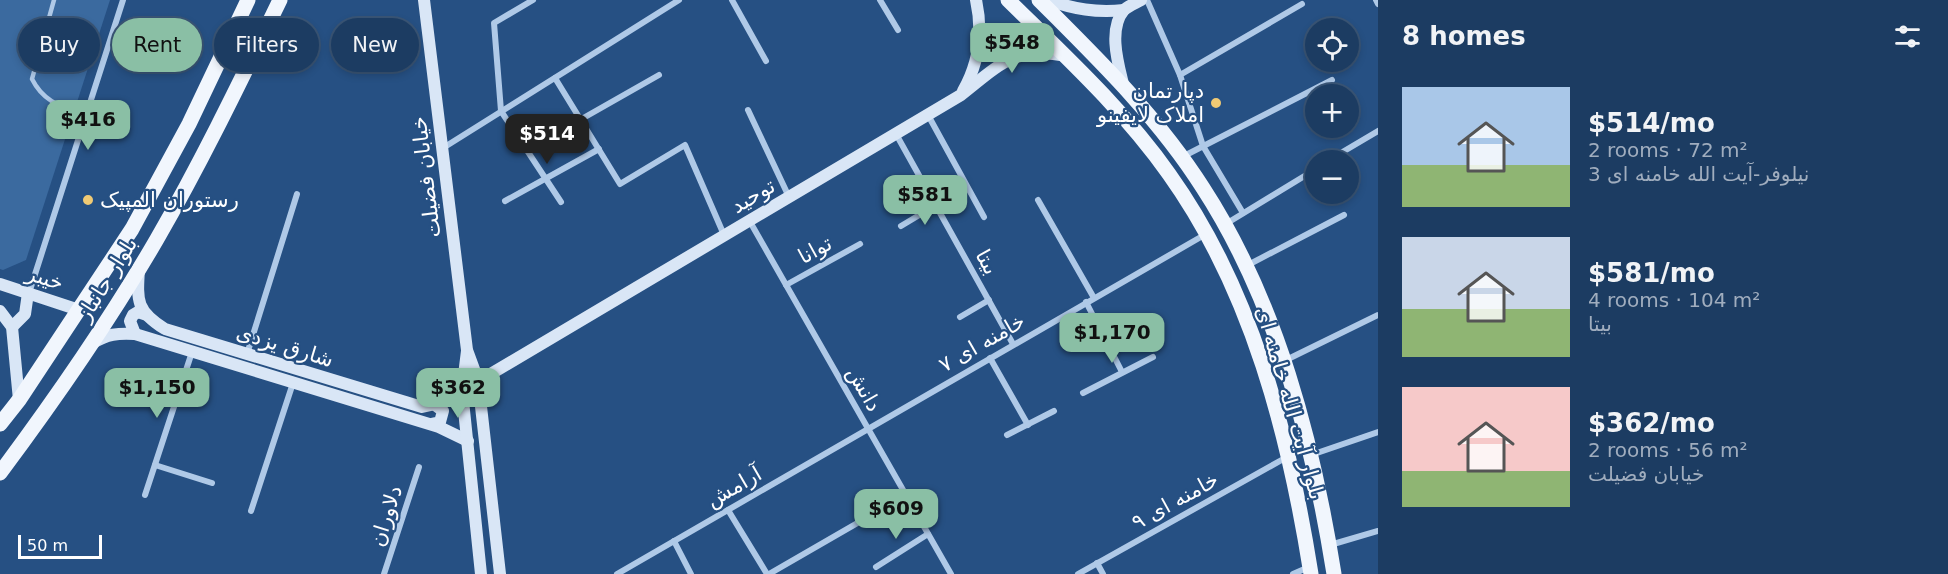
<!DOCTYPE html>
<meta charset="utf-8">
<style>
:root{--surface:#1c3c62;--page:#254368;--text:#f1f3f6;--muted:#a0adbe;--line:#3a5677;--accent:#8abfa5}
body{margin:0;font-family:"DejaVu Sans","Noto Naskh Arabic",sans-serif;background:var(--page);color:var(--text);height:100vh;display:flex;flex-direction:column;font-size:22px;white-space:nowrap}
*{box-sizing:border-box;margin:0}
p{font-size:20px;color:var(--muted)}
.icon{flex:none;width:33px;height:33px;fill:none;stroke:currentColor;stroke-width:2;stroke-linecap:round;stroke-linejoin:round}
.map{position:relative;flex:1;overflow:hidden}
.details{display:flex;flex-direction:column;background:var(--surface);width:570px}
.details>*{flex:none}
.hud{position:absolute;left:18px;top:18px;width:570px;height:54px;display:flex;gap:12px}
.tools{position:absolute;left:1305px;top:18px;display:grid;gap:12px}
.tools a{display:grid;place-items:center;width:54px;height:54px;border-radius:50%;background:var(--surface);box-shadow:0 3px 9px #0003,0 0 0 2px var(--line);font-size:30px}
.scale{position:absolute;left:18px;bottom:15px;width:84px;box-sizing:border-box;padding-left:6px;border:3px solid #fff;border-top:0;font-size:16px;line-height:21px;white-space:nowrap;color:#fff;-webkit-text-stroke:4px #265083;paint-order:stroke}
.price{position:absolute;translate:-50% -51px;padding:0 14px;border-radius:12px;background:var(--accent);color:#111;font-size:20px;line-height:39px;filter:drop-shadow(0 2px 3px #0008)}
.price::after{content:'';position:absolute;left:50%;top:36px;width:18px;height:14px;margin-left:-9px;background:inherit;clip-path:polygon(0 0,100% 0,50% 100%)}
.price.current{background:#222;color:#fff}
ul{padding:0;list-style:none}
li{display:flex;align-items:center;gap:18px;height:150px;padding:0 24px}
li span{display:grid;place-items:center;flex:none;width:168px;height:120px;border-radius:0px;color:#555}
li>.icon{margin-inline-start:auto}
span .icon{width:72px;height:72px;fill:#fffc;stroke-width:1}
li b{font-size:26px}
h2{display:flex;justify-content:space-between;align-items:center;height:72px;padding:0 24px;font-size:26px}
.chip{padding:0 21px;border-radius:27px;background:var(--surface);box-shadow:0 3px 9px #0003,0 0 0 2px var(--line);font-size:21px;line-height:54px}
.chip.current{background:var(--accent);color:#111}
main{display:flex;flex:1;min-height:0}
.map>svg:first-child{display:block}
</style>
<main>
<div class="map">
<svg width="1378" height="574" viewBox="0 0 1378 574">
<rect width="100%" height="100%" fill="#265083"/>
<polygon fill="#3b6a9f" points="0,0 110,0 26,260 3,270 0,269"/>
<g fill="none" stroke-linecap="round" stroke-linejoin="round">
<path stroke="#afc9e7" stroke-width="4.5" d="M 54,0 L 32,79 C 44,103 63,107 87,116"/>
<g stroke="#afc9e7" stroke-width="6">
<polyline points="533,0 494,23 501,111 561,202"/>
<polyline points="732,0 766,61"/>
<polyline points="880,0 898,30"/>
<polyline points="1147,0 1180,75 1203,146 1243,213"/>
<polyline points="1376,0 1378,4"/>
<polyline points="1180,75 1302,4"/>
<polyline points="555,78 620,184 685,145 724,235"/>
<polyline points="748,110 789,197"/>
<polyline points="928,115 984,217"/>
<polyline points="896,134 1013,344"/>
<polyline points="443,148 679,0"/>
<polyline points="527,150 659,75"/>
<polyline points="1182,157 1332,80"/>
<polyline points="1329,160 1378,131"/>
<polyline points="1038,200 1094,298"/>
<polyline points="505,201 599,149"/>
<polyline points="749,220 951,574"/>
<polyline points="1224,225 1316,169"/>
<polyline points="901,226 936,205"/>
<polyline points="1246,266 1344,215"/>
<polyline points="786,285 860,244"/>
<polyline points="29,293 123,0"/>
<polyline points="1086,302 1122,372"/>
<polyline points="960,317 989,300"/>
<polyline points="247,354 297,194"/>
<polyline points="990,358 1028,425"/>
<polyline points="1284,361 1378,315"/>
<polyline points="1083,393 1153,357"/>
<polyline points="1007,435 1054,411"/>
<polyline points="1311,455 1378,432"/>
<polyline points="155,465 212,483"/>
<polyline points="145,495 192,352"/>
<polyline points="728,510 767,574"/>
<polyline points="251,511 293,383"/>
<polyline points="674,541 691,574"/>
<polyline points="1330,545 1378,531"/>
<polyline points="1097,563 1103,574"/>
<polyline points="876,567 928,534"/>
<polyline points="384,574 419,467"/>
<polyline points="617,574 1206,234"/>
<polyline points="769,574 906,495"/>
<polyline points="1078,574 1287,457"/>
<polyline points="1293,574 1309,567"/>
</g>
<g stroke="#d9e6f6" stroke-width="12">
<polyline points="424,0 467,350 478,380 500,574"/>
<path d="M 1048,0 C 1074,9 1096,13 1124,10"/>
<path d="M 1123,84 C 1118,63 1108,29 1124,10 C 1128,6 1136,3 1141,0"/>
<path d="M 963,91 C 979,63 983,32 976,0"/>
<path d="M 139,269 C 137,301 136,311 165,329 L 422,407 L 440,403 L 462,391 L 961,95 C 998,66 1015,45 1066,56"/>
<polyline points="0,284 79,310"/>
<polyline points="0,311 12,327 19,400"/>
<polyline points="12,327 25,314 28,293"/>
<polyline points="135,334 130,321 133,315 138,312 147,315"/>
<path d="M 93,343 C 107,334 118,333 135,334 L 439,427 L 468,441"/>
<polyline points="467,351 462,391 481,574"/>
<polyline points="431,424 440,422 443,411 435,405"/>
</g>
<g stroke="#f1f6fd" stroke-width="15">
<path d="M 1008,0 C 1064,55 1123,109 1169,174 C 1252,290 1289,435 1311,574"/>
<path d="M 1039,0 C 1098,59 1158,117 1203,188 C 1277,302 1313,442 1334,574"/>
<polyline points="0,424 19,400 132,229 189,124 248,0"/>
<path d="M 0,473 C 56,398 110,320 157,239 C 202,161 241,80 280,0"/>
</g>
</g>
<g fill="#f0ca74" stroke="#265083" stroke-width="2">
<circle cx="1216" cy="103" r="6"/>
<circle cx="88" cy="200" r="6"/>
</g>
<g text-anchor="middle" dominant-baseline="central" stroke-width="4.5" stroke-linejoin="round" paint-order="stroke">
<g font-size="21" fill="#fff" stroke="#265083" text-anchor="end">
<text x="1204" y="91">دپارتمان<tspan x="1204" dy="24">املاک لایفینو</tspan></text>
<text x="100" y="200" text-anchor="start">رستوران المپیک</text>
</g>
<g font-size="21" fill="#fff" stroke="#265083">
<text transform="translate(426 177) rotate(-97)">خیابان فضیلت</text>
<text transform="translate(753 196) rotate(-31)">توحید</text>
<text transform="translate(815 250) rotate(-29)">توانا</text>
<text transform="translate(987 262) rotate(61)">بیتا</text>
<text transform="translate(45 278) rotate(18)">خیبر</text>
<text transform="translate(107 279) rotate(-58)">بلوار جانباز</text>
<text transform="translate(982 343) rotate(-30)">خامنه ای ۷</text>
<text transform="translate(285 346) rotate(17)">شارق یزدی</text>
<text transform="translate(864 389) rotate(60)">دانش</text>
<text transform="translate(1290 403) rotate(74)">بلوار آیت الله خامنه ای</text>
<text transform="translate(734 487) rotate(-30)">آرامش</text>
<text transform="translate(1175 501) rotate(-29)">خامنه ای ۹</text>
<text transform="translate(386 516) rotate(-72)">دلاوران</text>
</g>
</g>
</svg>
<div class="tools">
<a><svg class="icon" aria-label="locate" viewBox="0 0 24 24"><circle cx="12" cy="12" r="6"/><path d="M12 2v4M12 18v4M2 12h4M18 12h4"/></svg></a>
<a>+</a>
<a>−</a>
</div>
<div class="scale">50 m</div>
<b class="price" style="left:1012px;top:74px">$548</b>
<b class="price" style="left:88px;top:151px">$416</b>
<b class="price current" style="left:547px;top:165px">$514</b>
<b class="price" style="left:925px;top:226px">$581</b>
<b class="price" style="left:1112px;top:364px">$1,170</b>
<b class="price" style="left:157px;top:419px">$1,150</b>
<b class="price" style="left:458px;top:419px">$362</b>
<b class="price" style="left:896px;top:540px">$609</b>
<div class="hud">
<a class="chip">Buy</a>
<a class="chip current">Rent</a>
<a class="chip">Filters</a>
<a class="chip">New</a>
</div>
</div>
<section class="details">
<h2>8 homes<svg class="icon" aria-label="filters" viewBox="0 0 24 24"><path d="M4 7h16M4 17h16"/><circle cx="9" cy="7" r="2"/><circle cx="15" cy="17" r="2"/></svg></h2>
<ul>
<li><span style="background:linear-gradient(#a9c7e8 65%,#8fb573 0)"><svg class="icon" aria-label="home" viewBox="0 0 24 24"><path d="M3 11l9-7 9 7M6 9v11h12V9"/></svg></span><div><b>$514/mo</b><p>2 rooms · 72 m²</p><p>نیلوفر-آیت الله خامنه ای 3</p></div></li>
<li><span style="background:linear-gradient(#c9d6e8 60%,#8fb573 0)"><svg class="icon" aria-label="home" viewBox="0 0 24 24"><path d="M3 11l9-7 9 7M6 9v11h12V9"/></svg></span><div><b>$581/mo</b><p>4 rooms · 104 m²</p><p>بیتا</p></div></li>
<li><span style="background:linear-gradient(#f6c9c9 70%,#8fb573 0)"><svg class="icon" aria-label="home" viewBox="0 0 24 24"><path d="M3 11l9-7 9 7M6 9v11h12V9"/></svg></span><div><b>$362/mo</b><p>2 rooms · 56 m²</p><p>خیابان فضیلت</p></div></li>
</ul>
</section>
</main>
